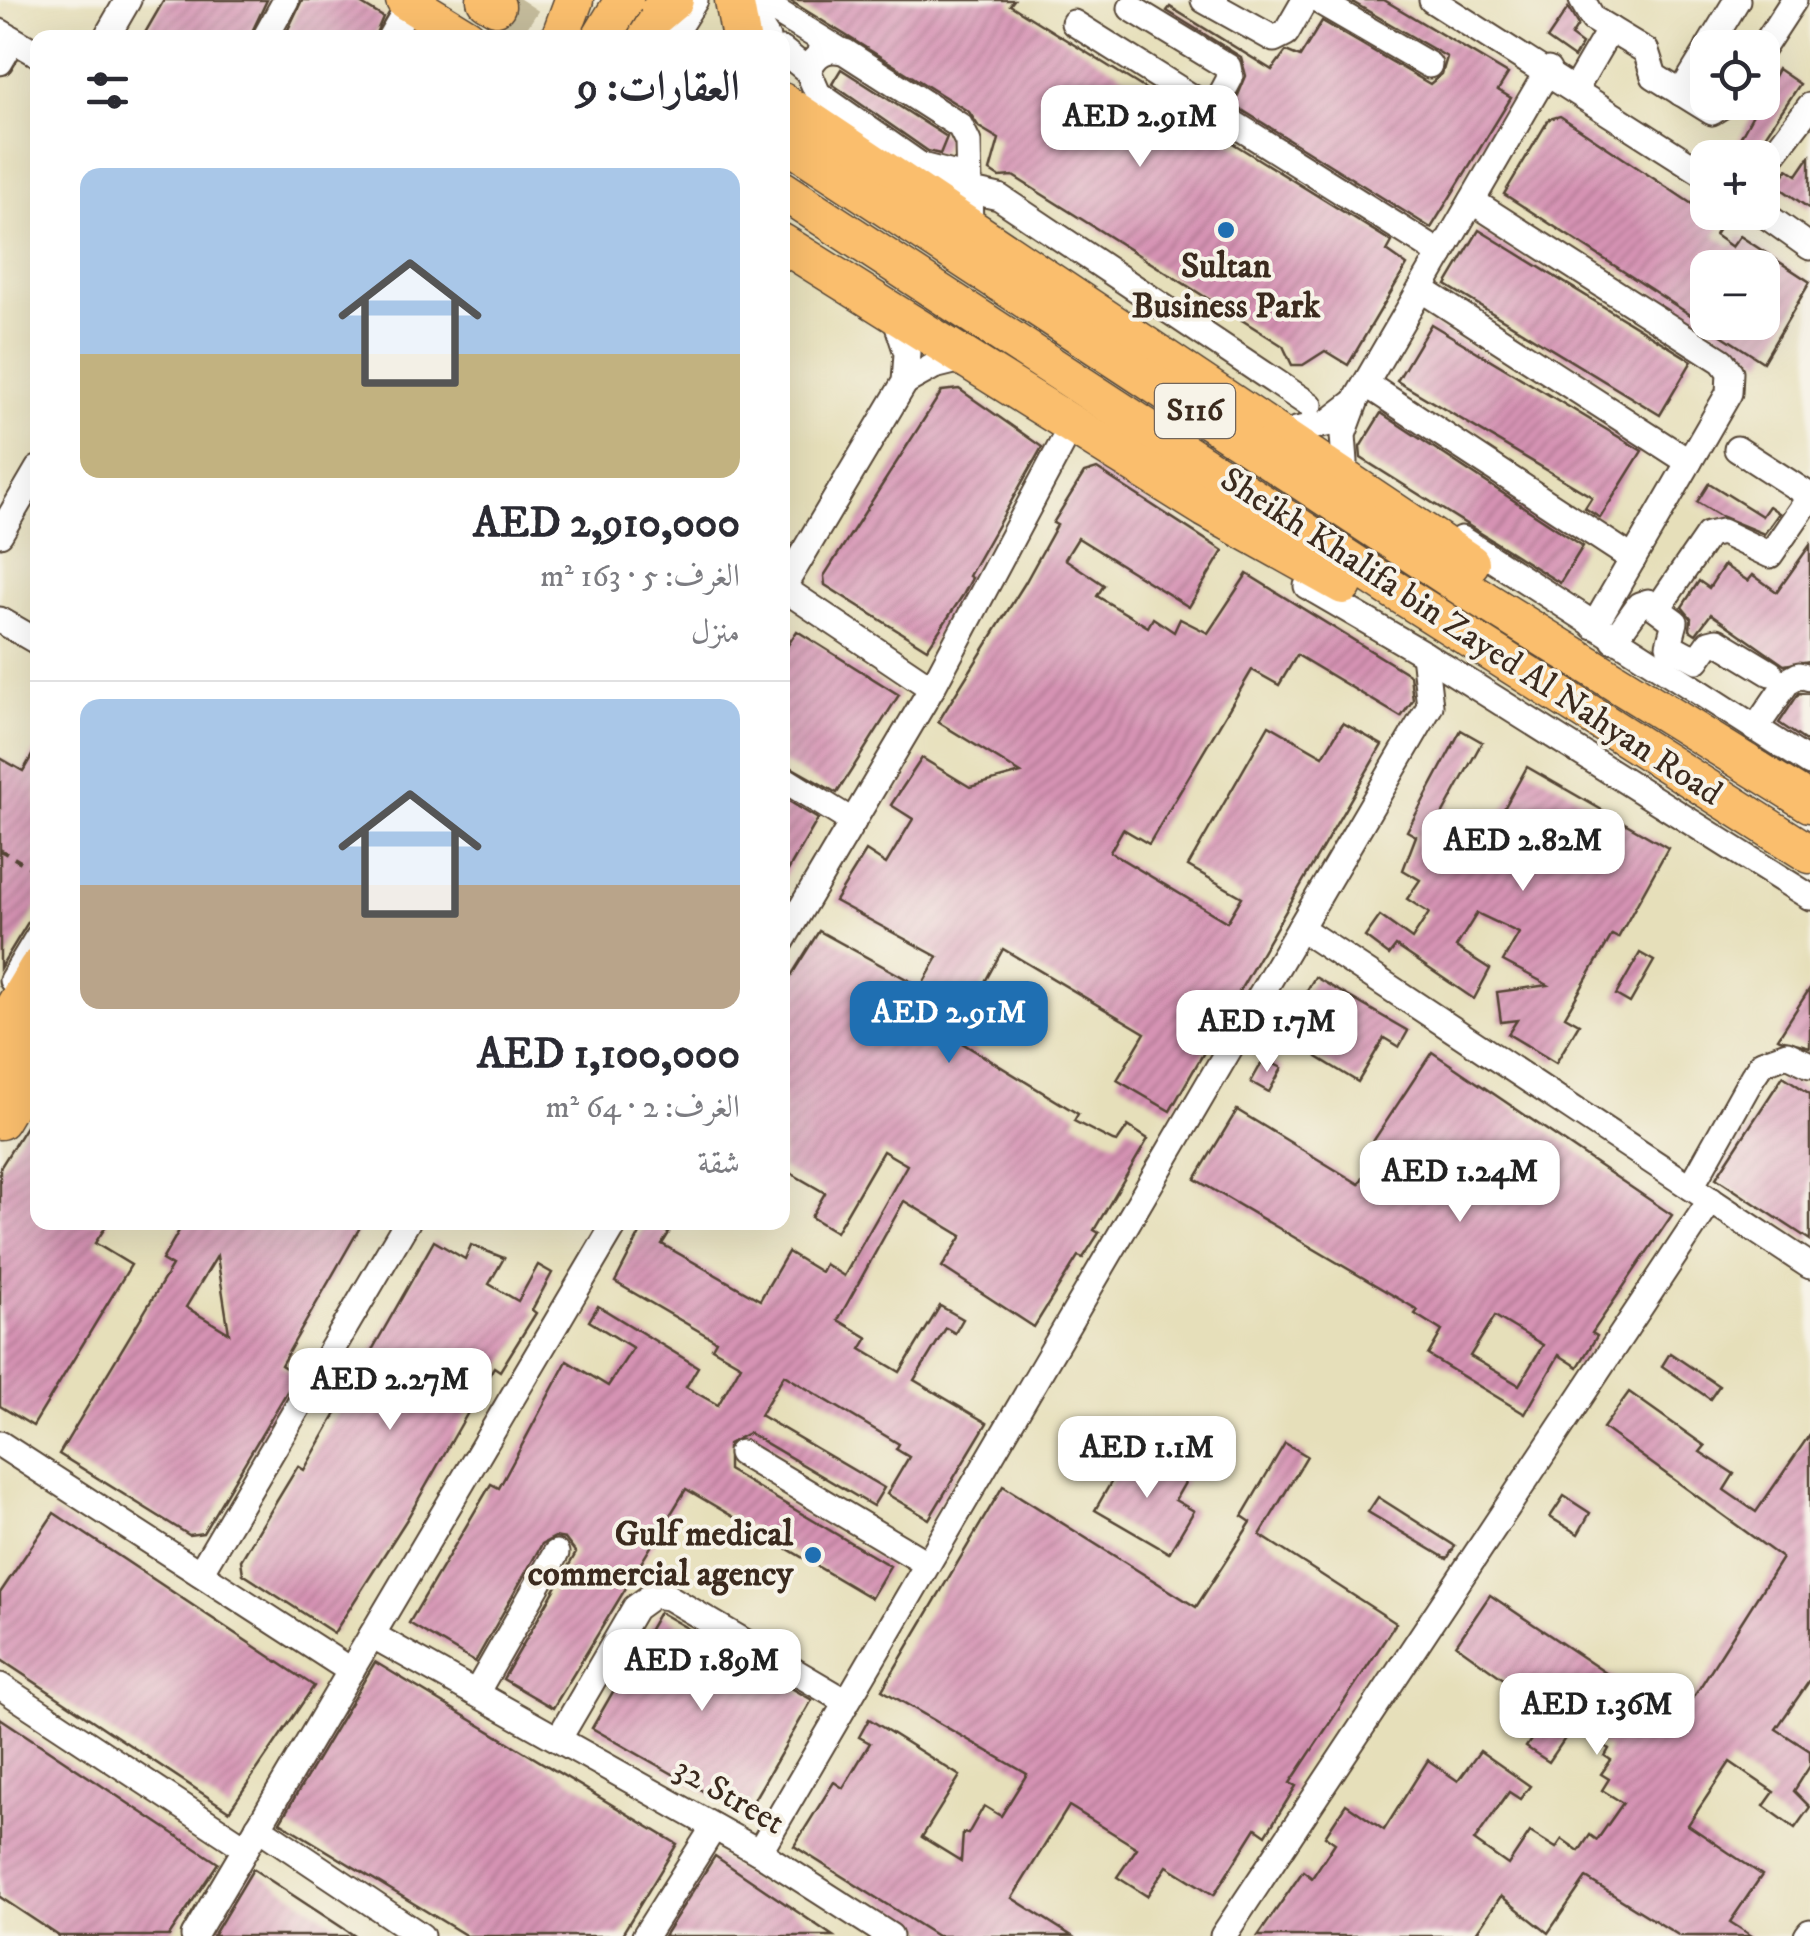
<!DOCTYPE html>
<html lang="ar">
<meta charset="utf-8">
<style>
:root{--surface:#fff;--page:#f2f2f3;--text:#2b2b33;--muted:#7c7c81;--line:#e1e1e2;--accent:#1f6fb2}
body{margin:0;font-family:"IM FELL DW Pica",Amiri,serif;background:var(--page);color:var(--text);direction:rtl;height:100vh;display:flex;flex-direction:column;font-size:38px;white-space:nowrap}
*{box-sizing:border-box;margin:0}
p{font-size:32px;color:var(--muted)}
.icon{flex:none;width:55px;height:55px;fill:none;stroke:currentColor;stroke-width:2;stroke-linecap:round;stroke-linejoin:round}
.map{position:relative;flex:1;overflow:hidden;direction:ltr}
.drawer{position:absolute;left:30px;top:30px;width:760px;height:1200px;display:flex;flex-direction:column;background:var(--surface);border-radius:20px;box-shadow:0 10px 40px #0002;direction:rtl}
.drawer>*{flex:none}
.buttons{position:absolute;left:1690px;top:30px;display:grid;gap:20px}
.buttons a{display:grid;place-items:center;width:90px;height:90px;border-radius:20px;background:var(--surface);box-shadow:0 10px 40px #0002;font-size:50px}
.price{position:absolute;translate:-50% -85px;padding:0 22px;border-radius:20px;background:#fff;color:#222;font-size:32px;line-height:65px;filter:drop-shadow(0 2px 5px #0008)}
.price::after{content:'';position:absolute;left:50%;top:60px;width:30px;height:22px;margin-left:-15px;background:inherit;clip-path:polygon(0 0,100% 0,50% 100%)}
.price.on{background:var(--accent);color:#fff}
ul{padding:0;list-style:none}
li{display:grid;align-content:center;gap:20px;height:530px;padding:0 50px}
li+li{border-top:2px solid var(--line)}
li span{display:grid;place-items:center;height:310px;border-radius:20px;color:#555}
li>.icon{margin-inline-start:auto}
span .icon{width:180px;height:180px;fill:#fffc;stroke-width:1}
li b{font-size:42px}
h2{display:flex;justify-content:space-between;align-items:center;height:120px;padding:0 50px;font-size:42px}
.map>svg:first-child{display:block}
</style>
<div class="map">
<svg width="1810" height="1936" viewBox="0 0 1810 1936">
<defs>
<pattern id="building-hatch" width="6" height="6" patternUnits="userSpaceOnUse" patternTransform="scale(2.5)"><rect width="6" height="6" fill="#d693b4"/><path d="M-1 1l2-2M0 6l6-6M5 7l2-2" fill="none" stroke="#af7892"/></pattern>
</defs>
<rect width="100%" height="100%" fill="#f7f3e8"/>
<filter id="ink" filterUnits="userSpaceOnUse"><feTurbulence type="fractalNoise" baseFrequency=".01" numOctaves="2"/><feDisplacementMap in="SourceGraphic" scale="20" xChannelSelector="R" yChannelSelector="G"/><feConvolveMatrix kernelMatrix="1 2 1 2 8 2 1 2 1" color-interpolation-filters="sRGB"/></filter>
<filter id="wash" filterUnits="userSpaceOnUse"><feTurbulence type="fractalNoise" baseFrequency=".0048" numOctaves="4" result="noise"/><feDisplacementMap in="SourceGraphic" scale="40" xChannelSelector="R" yChannelSelector="G"/><feGaussianBlur stdDeviation="2.25" result="paint"/><feColorMatrix in="noise" values="0 0 0 0 0 0 0 0 0 0 0 0 0 0 0 0 0 1.4 0 .05"/><feComposite in="paint" operator="in"/></filter>
<g filter="url(#wash)">
<rect width="100%" height="100%" fill="#e6dfba"/>
<g id="blocks">
<g fill="url(#building-hatch)" fill-rule="evenodd">
<polygon points="164,0 267,0 249,38 142,38"/>
<polygon points="302,0 355,0 383,17 374,38 284,38"/>
<polygon points="789,0 1014,0 1010,5 1392,242 1387,251 1407,265 1348,365 1325,351 1303,365 1292,365 1283,346 1013,176 999,177 990,171 999,139 979,127 969,112"/>
<polygon points="1349,0 1384,0 1508,74 1498,90 1511,98 1431,228 1234,105 1246,76 1241,57 1167,11 1170,7 1272,70 1286,51 1300,57 1322,21 1430,84 1442,74 1447,57"/>
<polygon points="1568,8 1578,25 1571,36 1582,44 1574,58 1547,39"/>
<polygon points="841,69 947,137 940,154 928,151 832,84"/>
<polygon points="1778,69 1800,84 1750,158 1729,158"/>
<path d="M 1560,116 L 1722,224 L 1715,235 L 1732,247 L 1740,236 L 1810,282 L 1763,362 L 1504,194 L 1549,119 ZM 1708,268 L 1762,268 L 1762,322 L 1708,322 Z"/>
<polygon points="1810,156 1810,209 1776,185 1788,169 1797,175"/>
<polygon points="1479,230 1692,361 1660,415 1446,285"/>
<polygon points="1431,324 1642,451 1600,518 1585,508 1592,497 1397,381"/>
<polygon points="959,389 1042,447 969,576 972,578 963,595 927,649 825,585 824,576 942,391"/>
<polygon points="1381,413 1583,546 1560,583 1361,458 1360,447"/>
<polygon points="1097,469 1223,551 1189,607 1078,538 1065,559 1104,585 1097,596 1148,627 1153,618 1174,632 1180,619 1208,633 1247,574 1410,675 1413,700 1401,717 1297,655 1279,685 1252,670 1149,844 1123,829 1110,852 1227,922 1242,897 1188,866 1269,725 1323,756 1343,723 1382,745 1170,1111 1117,1080 1145,1033 1003,949 954,1038 1078,1114 1074,1121 1113,1141 1117,1142 1128,1126 1148,1139 1094,1230 1099,1233 1083,1258 1078,1256 1034,1327 942,1267 962,1236 904,1201 838,1320 868,1338 861,1349 900,1372 940,1306 963,1319 955,1333 946,1328 914,1380 987,1423 929,1519 887,1494 909,1457 896,1449 899,1444 784,1375 760,1415 884,1488 873,1506 749,1433 728,1444 728,1470 890,1566 871,1598 686,1489 553,1708 503,1679 576,1553 565,1539 555,1537 542,1544 475,1662 409,1623 491,1484 499,1488 567,1361 608,1386 633,1348 589,1321 598,1306 698,1367 686,1387 718,1405 741,1365 712,1348 716,1341 615,1282 646,1222 669,1233 662,1244 760,1300 788,1252 821,1272 825,1264 844,1276 907,1165 883,1151 836,1232 811,1217 825,1193 782,1168 782,990 819,931 921,987 938,957 835,901 866,851 886,864 913,819 891,805 922,758 970,787 1021,773 938,722 1025,583 1057,525 1053,523 1084,473"/>
<polygon points="1709,483 1762,516 1769,506 1779,513 1764,534 1720,516 1697,502"/>
<polygon points="1810,545 1810,661 1784,665 1711,614 1696,634 1690,630 1691,618 1682,607 1699,581 1709,588 1724,565 1748,581 1753,575 1777,592"/>
<polygon points="797,631 899,695 837,793 782,762 782,654"/>
<polygon points="1799,693 1810,694 1810,744 1779,723"/>
<polygon points="1461,730 1482,742 1441,817 1485,843 1527,767 1668,848 1618,938 1612,935 1565,1016 1579,1024 1556,1063 1508,1034 1517,1020 1501,1022 1497,992 1548,985 1503,961 1519,933 1477,913 1456,947 1490,969 1474,999 1396,946 1389,955 1365,937 1380,916 1412,939 1429,913 1407,899 1420,880 1403,870 1416,836 1407,831"/>
<polygon points="38,745 38,906 0,968 0,758 23,771"/>
<polygon points="782,797 818,819 782,881"/>
<polygon points="1640,953 1654,961 1630,1003 1616,995"/>
<polygon points="1315,977 1408,1031 1399,1047 1384,1038 1358,1082 1317,1057 1331,1033 1294,1012"/>
<polygon points="1810,988 1810,1047 1780,1039 1778,1038"/>
<path d="M 1432,1052 L 1672,1215 L 1592,1333 L 1597,1336 L 1578,1367 L 1559,1355 L 1525,1414 L 1428,1355 L 1442,1331 L 1415,1314 L 1418,1310 L 1195,1179 L 1237,1110 L 1359,1184 L 1380,1148 L 1372,1143 ZM 1495,1316 L 1543,1345 L 1519,1385 L 1470,1356 Z"/>
<polygon points="1264,1059 1282,1068 1269,1092 1251,1082"/>
<polygon points="1783,1076 1810,1094 1810,1240 1716,1178"/>
<polygon points="38,1107 38,1222 109,1222 95,1243 131,1265 33,1426 0,1406 0,1168"/>
<path d="M 184,1222 L 363,1222 L 281,1365 L 297,1375 L 203,1533 L 189,1535 L 59,1454 L 172,1266 L 162,1260 ZM 217,1256 L 229,1333 L 186,1307 Z"/>
<polygon points="434,1241 465,1259 471,1245 504,1258 489,1284 518,1301 538,1265 552,1273 532,1310 536,1313 500,1371 494,1367 407,1519 334,1633 243,1574 241,1560 298,1466 304,1470"/>
<polygon points="1670,1353 1719,1386 1710,1399 1662,1366"/>
<polygon points="1629,1392 1705,1446 1700,1452 1734,1474 1724,1490 1756,1512 1810,1434 1810,1680 1776,1729 1810,1751 1810,1766 1794,1791 1810,1807 1795,1828 1764,1806 1774,1792 1730,1762 1688,1825 1762,1875 1730,1922 1752,1936 1680,1936 1586,1878 1548,1933 1501,1896 1474,1936 1258,1936 1303,1871 1312,1878 1335,1843 1325,1836 1346,1804 1384,1830 1428,1760 1458,1781 1480,1751 1530,1786 1520,1799 1509,1792 1474,1841 1508,1865 1530,1832 1556,1848 1562,1839 1579,1851 1590,1835 1597,1840 1623,1803 1602,1790 1609,1779 1601,1774 1611,1760 1605,1756 1609,1749 1574,1725 1549,1762 1526,1747 1550,1712 1456,1645 1490,1595 1643,1698 1648,1691 1683,1714 1782,1558 1603,1428"/>
<polygon points="1285,1443 1307,1456 1260,1535 1396,1623 1290,1783 1296,1786 1266,1835 1256,1828 1214,1895 1167,1866 1147,1896 1117,1877 1137,1848 1069,1806 1012,1898 1072,1936 937,1936 794,1846 834,1782 843,1788 870,1743 859,1737 869,1719 960,1776 922,1837 961,1861 963,1833 968,1834 984,1806 1001,1816 1027,1774 882,1690 1003,1486 1196,1607 1251,1522 1242,1516"/>
<polygon points="1132,1446 1186,1481 1175,1500 1194,1511 1169,1553 1095,1510"/>
<polygon points="1564,1496 1590,1513 1578,1534 1550,1517"/>
<polygon points="1378,1497 1455,1546 1447,1559 1368,1512"/>
<polygon points="54,1513 314,1686 229,1811 0,1659 0,1593"/>
<polygon points="659,1612 812,1700 745,1815 592,1728"/>
<polygon points="375,1662 677,1844 621,1936 467,1936 280,1822"/>
<polygon points="0,1718 218,1863 169,1936 59,1936 0,1897"/>
<polygon points="715,1856 833,1936 664,1936"/>
<polygon points="253,1869 355,1936 213,1936"/>
</g>
</g>
</g>
<g filter="url(#ink)">
<use href="#blocks" fill-opacity="0" stroke="#554535" stroke-width="2.5"/>
<g fill="none" stroke-linecap="round" stroke-linejoin="round">
<polyline stroke="#c4bb9b" stroke-width="38" stroke-dasharray="38 19" stroke-linecap="butt" points="496,6 545,38"/>
<defs>
<g id="minor">
<polyline points="1204,0 1274,39 1286,33 1305,0"/>
<polyline points="1317,0 1429,65"/>
<polyline points="1432,0 1708,176"/>
<polyline points="1582,0 1593,19 1646,51 1654,76 1712,112 1728,102"/>
<polyline points="1131,8 1228,67 1230,78 1213,110"/>
<polyline points="1074,23 1441,254"/>
<polyline points="0,32 38,54"/>
<polyline points="106,38 128,0"/>
<polyline points="265,38 286,0"/>
<polyline points="390,38 410,3"/>
<polyline points="671,38 695,0"/>
<polyline points="767,38 754,18 763,3 839,50"/>
<polyline points="1708,48 1737,0"/>
<polyline points="1762,49 1794,0"/>
<polyline points="782,50 808,71"/>
<polyline points="0,62 13,40"/>
<polyline points="1575,89 1610,29"/>
<polyline points="1681,93 1708,49"/>
<polyline points="1762,169 1810,106"/>
<polyline points="954,187 999,197 1310,405"/>
<path d="M 924,198 L 954,187 L 953,174 L 921,166 L 818,94 L 808,71 C 815,54 827,46 845,52 L 960,126 L 968,142 L 970,229"/>
<polyline points="1472,201 1722,361 1730,372 1729,393 1594,626"/>
<polyline points="1761,212 1810,247"/>
<polyline points="1421,289 1689,462"/>
<polyline points="905,382 934,366 966,358"/>
<polyline points="1366,384 1633,559"/>
<polyline points="1296,430 1326,424 1352,404"/>
<polyline points="1737,449 1810,496"/>
<polyline points="1345,462 1343,435 1356,400 1548,70"/>
<polyline points="0,534 38,469"/>
<polyline points="1461,539 1810,763"/>
<polyline points="1307,586 1424,654 1810,897"/>
<polyline points="783,588 932,688"/>
<polyline points="782,589 905,382 907,353 893,311"/>
<polyline points="1658,608 1708,535 1722,532 1770,555 1810,497"/>
<polyline points="0,620 38,642"/>
<polyline points="1614,640 1639,605 1648,602 1675,622 1669,645 1697,660 1709,643 1717,641 1770,673"/>
<polyline points="1755,729 1788,681 1799,675 1810,678"/>
<polyline points="782,778 853,822"/>
<polyline points="1300,928 1810,1266"/>
<polyline points="782,941 932,688 1072,425"/>
<polyline points="12,980 38,937"/>
<polyline points="1691,1187 1753,1076 1762,1063 1787,1054 1810,1065"/>
<polyline points="0,1444 351,1671"/>
<polyline points="741,1453 926,1563"/>
<polyline points="200,1573 407,1222"/>
<polyline points="372,1635 759,1852 890,1936"/>
<polyline points="0,1686 246,1848"/>
<polyline points="476,1693 556,1553"/>
<polyline points="559,1738 635,1608 653,1595 668,1597 845,1701"/>
<polyline points="258,1827 421,1936"/>
<polyline points="759,1852 1430,706 1424,654"/>
<polyline points="194,1936 616,1222"/>
<polyline points="645,1936 714,1827"/>
<polyline points="1223,1936 1711,1200"/>
<polyline points="1807,1936 1810,1932"/>
</g>
<g id="highway">
<polyline points="405,0 467,38"/>
<polyline points="486,0 496,6"/>
<polyline points="734,0 741,38"/>
<polyline points="560,38 574,0"/>
<polyline points="629,38 674,0"/>
<polyline points="782,102 1470,563"/>
<polyline points="782,139 1471,592 1810,803"/>
<polyline points="782,190 1391,588 1810,854"/>
<polyline points="782,243 1205,508 1343,585"/>
<polyline points="0,1031 38,968"/>
<polyline points="4,1074 38,1017"/>
<polyline points="0,1120 38,1056"/>
</g>
</defs>
<use href="#minor" stroke="#554535" stroke-width="29"/>
<use href="#highway" stroke="#554535" stroke-width="41"/>
<polyline stroke="#554535" stroke-width="4" stroke-dasharray="8 8" stroke-linecap="butt" points="0,850 38,872"/>
<use href="#minor" stroke="#fff" stroke-width="25"/>
<use href="#highway" stroke="#fabe6d" stroke-width="38"/>
<defs>
<polyline id="highway-bridge" points="601,38 624,0"/>
</defs>
<use href="#highway-bridge" stroke="#554535" stroke-width="41" stroke-linecap="butt"/>
<use href="#highway-bridge" stroke="#fabe6d" stroke-width="38"/>
</g>
</g>
<g fill="#1f6fb2" stroke="#f7f3e8" stroke-width="4">
<circle cx="1226" cy="230" r="10"/>
<circle cx="813" cy="1555" r="10"/>
</g>
<g text-anchor="middle" dominant-baseline="central" stroke-width="8" stroke-linejoin="round" paint-order="stroke">
<rect fill="#f7f3e8" stroke="#73665b" stroke-width="2.5" x="1155" y="384" width="80" height="54" rx="8"/>
<g font-size="32" font-weight="bold" fill="#3b2a1e">
<text x="1195" y="411">S116</text>
</g>
<g font-size="35" font-weight="bold" fill="#3b2a1e" stroke="#f7f3e8">
<text x="1226" y="267">Sultan<tspan x="1226" dy="40">Business Park</tspan></text>
<text x="793" y="1535" text-anchor="end">Gulf medical<tspan x="793" dy="40">commercial agency</tspan></text>
</g>
<g font-size="35" fill="#3b2a1e" stroke="#f7f3e8">
<text transform="translate(1471 637) rotate(33)">Sheikh Khalifa bin Zayed Al Nahyan Road</text>
<text transform="translate(729 1796) rotate(30)">32 Street</text>
</g>
</g>
</svg>
<div class="buttons">
<a><svg class="icon" aria-label="locate" viewBox="0 0 24 24"><circle cx="12" cy="12" r="6"/><path d="M12 2v4M12 18v4M2 12h4M18 12h4"/></svg></a>
<a>+</a>
<a>−</a>
</div>
<b class="price" style="left:1140px;top:170px">AED 2.91M</b>
<b class="price" style="left:1523px;top:894px">AED 2.82M</b>
<b class="price on" style="left:949px;top:1066px">AED 2.91M</b>
<b class="price" style="left:1267px;top:1075px">AED 1.7M</b>
<b class="price" style="left:1460px;top:1225px">AED 1.24M</b>
<b class="price" style="left:390px;top:1433px">AED 2.27M</b>
<b class="price" style="left:1147px;top:1501px">AED 1.1M</b>
<b class="price" style="left:702px;top:1714px">AED 1.89M</b>
<b class="price" style="left:1597px;top:1758px">AED 1.36M</b>
<section class="drawer">
<h2>العقارات: 9<svg class="icon" aria-label="filters" viewBox="0 0 24 24"><path d="M4 7h16M4 17h16"/><circle cx="9" cy="7" r="2"/><circle cx="15" cy="17" r="2"/></svg></h2>
<ul>
<li><span style="background:linear-gradient(#a9c7e8 60%,#c2b280 0)"><svg class="icon" aria-label="home" viewBox="0 0 24 24"><path d="M3 11l9-7 9 7M6 9v11h12V9"/></svg></span><div><b>AED 2,910,000</b><p>الغرف: 5 · 163 m²</p><p>منزل</p></div></li>
<li><span style="background:linear-gradient(#a9c7e8 60%,#b9a48a 0)"><svg class="icon" aria-label="home" viewBox="0 0 24 24"><path d="M3 11l9-7 9 7M6 9v11h12V9"/></svg></span><div><b>AED 1,100,000</b><p>الغرف: 2 · 64 m²</p><p>شقة</p></div></li>
</ul>
</section>
</div>
